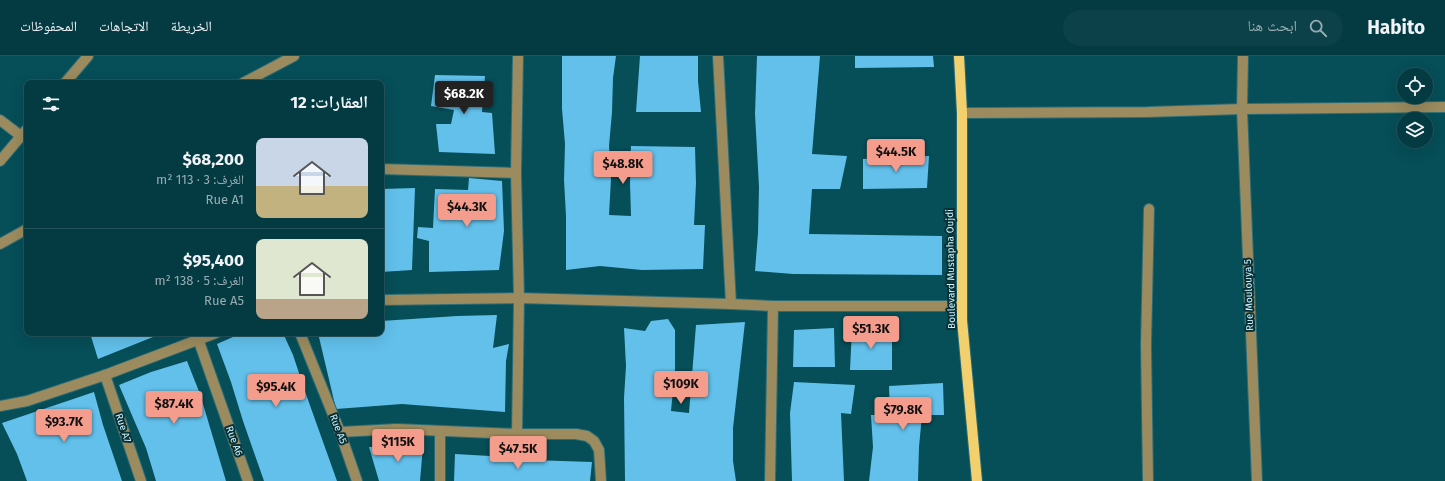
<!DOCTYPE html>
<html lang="ar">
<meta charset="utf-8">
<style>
:root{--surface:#043a42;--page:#0d4149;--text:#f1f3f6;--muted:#97adb2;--line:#25545b;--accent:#f59d8d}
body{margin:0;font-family:"Fira Sans","Noto Naskh Arabic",sans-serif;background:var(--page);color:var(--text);direction:rtl;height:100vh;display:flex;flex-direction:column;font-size:15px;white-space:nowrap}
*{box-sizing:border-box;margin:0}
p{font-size:13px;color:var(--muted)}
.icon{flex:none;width:22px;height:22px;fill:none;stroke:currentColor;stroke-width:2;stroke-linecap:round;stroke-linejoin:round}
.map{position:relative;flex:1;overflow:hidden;direction:ltr}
.panel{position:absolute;left:24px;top:24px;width:360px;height:256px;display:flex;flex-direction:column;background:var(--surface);border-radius:8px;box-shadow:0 4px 16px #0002,0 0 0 1px var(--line);direction:rtl}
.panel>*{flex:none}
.fabs{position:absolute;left:1397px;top:12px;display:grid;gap:8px}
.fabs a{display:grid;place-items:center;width:36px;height:36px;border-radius:50%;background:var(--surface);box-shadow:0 4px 16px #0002,0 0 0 1px var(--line);font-size:20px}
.price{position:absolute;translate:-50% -34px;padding:0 9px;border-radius:4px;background:var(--accent);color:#111;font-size:13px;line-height:26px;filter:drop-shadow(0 1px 2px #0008)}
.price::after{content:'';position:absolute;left:50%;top:24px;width:12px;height:9px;margin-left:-6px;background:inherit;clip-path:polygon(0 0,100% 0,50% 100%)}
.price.on{background:#222;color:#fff}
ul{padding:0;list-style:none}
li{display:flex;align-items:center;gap:12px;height:100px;padding:0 16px}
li+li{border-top:1px solid var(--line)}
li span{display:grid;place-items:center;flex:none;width:112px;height:80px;border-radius:8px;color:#555}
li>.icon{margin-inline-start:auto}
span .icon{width:48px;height:48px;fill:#fffc;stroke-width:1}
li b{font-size:17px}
h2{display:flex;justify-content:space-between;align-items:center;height:48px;padding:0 16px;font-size:17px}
header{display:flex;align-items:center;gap:24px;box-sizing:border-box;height:56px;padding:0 20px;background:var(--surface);border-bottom:1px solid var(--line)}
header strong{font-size:19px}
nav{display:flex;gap:22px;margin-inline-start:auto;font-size:14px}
.search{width:280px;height:36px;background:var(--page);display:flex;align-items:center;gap:10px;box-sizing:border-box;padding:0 14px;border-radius:22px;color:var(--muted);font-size:15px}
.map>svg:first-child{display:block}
</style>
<header>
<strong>Habito</strong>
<div class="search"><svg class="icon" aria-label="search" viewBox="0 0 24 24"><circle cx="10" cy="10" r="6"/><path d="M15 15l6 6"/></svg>ابحث هنا</div>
<nav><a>الخريطة</a><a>الاتجاهات</a><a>المحفوظات</a></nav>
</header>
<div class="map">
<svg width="1445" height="425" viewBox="0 0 1445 425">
<rect width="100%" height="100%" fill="#064e58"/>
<g fill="#62c0eb">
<polygon points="562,0 616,0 613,22 612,56 609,90 611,123 609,159 631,160 630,127 631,90 695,91 696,127 694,169 705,169 703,213 642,214 600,210 566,214 566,160 564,124 565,88 562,53"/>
<polygon points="640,0 698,0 698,25 701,56 636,56"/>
<polygon points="757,0 820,0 812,98 847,100 840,133 812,133 809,178 942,180 942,219 793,218 755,215 758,177 759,131 755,58"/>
<polygon points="855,0 933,0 934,11 855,12"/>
<polygon points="435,19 485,20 482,56 492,57 495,98 439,96 436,68 451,68 454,54 431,50"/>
<polygon points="929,100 927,132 863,133 863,103"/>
<polygon points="469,122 502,125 504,175 499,214 429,216 429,185 417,182 418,171 433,172 435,133 468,134"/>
<polygon points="415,132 412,214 381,216 381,133"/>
<polygon points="497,259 493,292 509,288 506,305 505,356 402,348 336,353 318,277 381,277 381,265 457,260"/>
<polygon points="668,263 675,274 675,313 671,355 689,357 696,269 745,266 733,372 733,405 736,425 625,425 624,342 626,310 624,272 645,275 651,265"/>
<polygon points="834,272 835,311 793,311 794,274"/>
<polygon points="852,273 892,273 892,314 850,314"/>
<polygon points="90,277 163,277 98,303"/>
<polygon points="242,277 283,277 293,299 307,341 337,425 264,425 243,365 231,326 217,288"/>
<polygon points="187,305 200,338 226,425 156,425 146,392 119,329 151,316"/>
<polygon points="794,326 855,329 851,358 841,357 844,425 792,425 790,357"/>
<polygon points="943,327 944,359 922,359 919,391 918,425 869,425 873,391 871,359 890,359 889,330"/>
<polygon points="94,336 103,369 122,425 27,425 17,398 2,367"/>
<polygon points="423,390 420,425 379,425 369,391"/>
<polygon points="455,398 490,400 531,404 592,406 590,425 454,425"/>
</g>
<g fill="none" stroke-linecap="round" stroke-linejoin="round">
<defs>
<g id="minor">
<polyline points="718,0 731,248"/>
<polyline points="1243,0 1242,53 1257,425"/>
<polyline points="65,27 88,0"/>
<polyline points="243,27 294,0"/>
<polyline points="962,57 1148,56 1242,53 1445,51"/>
<polyline points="0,64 21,80"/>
<polyline points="0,105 27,73"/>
<polyline points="381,113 516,117"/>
<polyline points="0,188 27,173"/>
<polyline points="381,244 519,242 731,248 773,250 962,250"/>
<polyline points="196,277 248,425"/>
<polyline points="300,277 340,376 357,425"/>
<polyline points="105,319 141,425"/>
<polyline points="0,350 27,345 105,319 216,277"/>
<polyline points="340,376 397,373 517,378 576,378 587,380 594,385 599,394 601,425"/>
<polyline points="517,378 519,242 516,117 518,0"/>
<polyline points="440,425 440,375"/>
<polyline points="770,425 773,250"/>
<polyline points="1148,425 1146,289 1149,153"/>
</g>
<polyline id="major" points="959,0 962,57 962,264 977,425"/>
</defs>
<use href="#minor" stroke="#2a6c76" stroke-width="12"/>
<use href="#major" stroke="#2a6c76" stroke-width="12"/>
<use href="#minor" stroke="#9b8b5e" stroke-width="10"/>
<use href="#major" stroke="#f2d06d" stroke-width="10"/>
</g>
<g text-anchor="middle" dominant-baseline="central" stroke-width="4" stroke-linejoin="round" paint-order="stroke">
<g font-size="10" fill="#cef7ff" stroke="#0a3037">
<text transform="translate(951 213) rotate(-91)">Boulevard Mustapha Oujdi</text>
<text transform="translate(1249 239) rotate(-92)">Rue Moulouya 5</text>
<text transform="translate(123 372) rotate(71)">Rue A7</text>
<text transform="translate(338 373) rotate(69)">Rue A5</text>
<text transform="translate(234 385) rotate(70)">Rue A6</text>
</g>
</g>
</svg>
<div class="fabs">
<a><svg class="icon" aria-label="locate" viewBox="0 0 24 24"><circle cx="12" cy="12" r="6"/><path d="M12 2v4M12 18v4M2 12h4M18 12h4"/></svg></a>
<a><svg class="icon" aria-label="layers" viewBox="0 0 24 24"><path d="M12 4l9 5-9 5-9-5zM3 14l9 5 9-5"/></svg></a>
</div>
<b class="price on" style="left:464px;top:59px">$68.2K</b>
<b class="price" style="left:896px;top:117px">$44.5K</b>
<b class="price" style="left:623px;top:129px">$48.8K</b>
<b class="price" style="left:467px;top:172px">$44.3K</b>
<b class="price" style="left:871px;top:294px">$51.3K</b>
<b class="price" style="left:681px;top:349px">$109K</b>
<b class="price" style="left:276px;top:352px">$95.4K</b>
<b class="price" style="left:174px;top:369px">$87.4K</b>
<b class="price" style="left:903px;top:375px">$79.8K</b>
<b class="price" style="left:64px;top:387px">$93.7K</b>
<b class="price" style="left:398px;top:407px">$115K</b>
<b class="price" style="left:518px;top:414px">$47.5K</b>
<section class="panel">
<h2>العقارات: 12<svg class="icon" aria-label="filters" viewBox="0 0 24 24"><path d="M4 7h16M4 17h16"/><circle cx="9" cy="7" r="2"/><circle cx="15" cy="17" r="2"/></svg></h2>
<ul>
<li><span style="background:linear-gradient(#c9d6e8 60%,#c2b280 0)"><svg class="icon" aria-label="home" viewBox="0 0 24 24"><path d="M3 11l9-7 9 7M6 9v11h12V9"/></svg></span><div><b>$68,200</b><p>الغرف: 3 · 113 m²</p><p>Rue A1</p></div></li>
<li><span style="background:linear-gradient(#dfe7d0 75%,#b9a48a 0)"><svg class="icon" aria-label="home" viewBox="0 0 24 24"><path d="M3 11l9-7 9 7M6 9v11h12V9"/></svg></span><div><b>$95,400</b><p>الغرف: 5 · 138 m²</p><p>Rue A5</p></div></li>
</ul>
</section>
</div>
